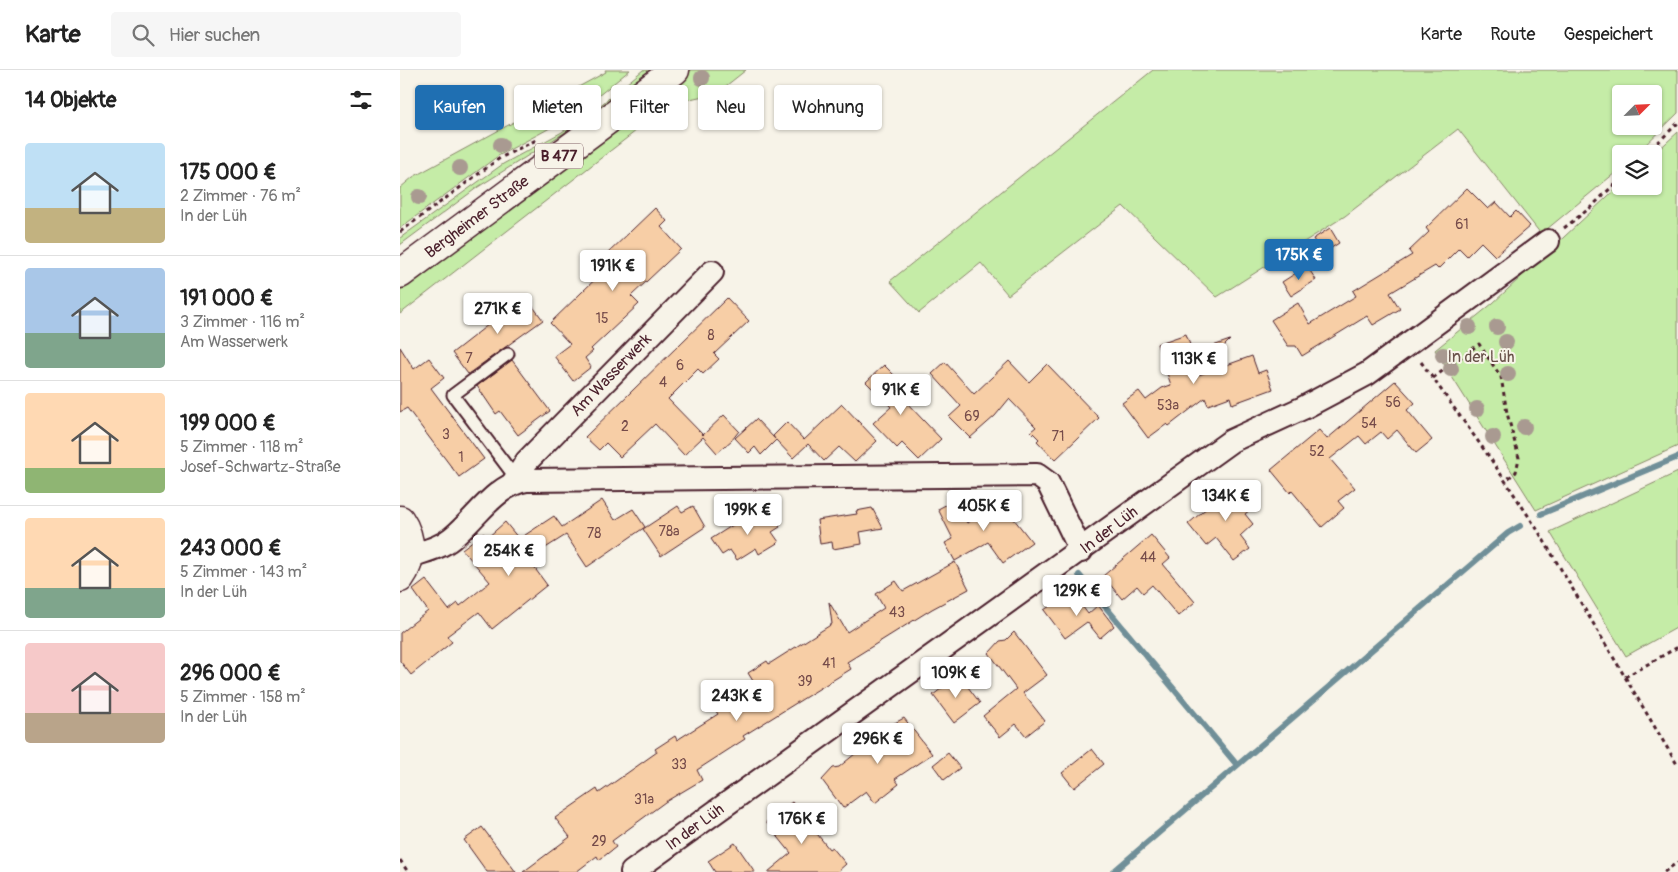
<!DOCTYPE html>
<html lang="de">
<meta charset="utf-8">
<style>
:root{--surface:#fff;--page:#f6f6f6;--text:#222;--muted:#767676;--line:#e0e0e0;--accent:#1f6fb2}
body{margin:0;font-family:Pangolin,sans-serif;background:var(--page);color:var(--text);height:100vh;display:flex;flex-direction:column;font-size:19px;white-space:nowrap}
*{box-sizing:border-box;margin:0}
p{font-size:16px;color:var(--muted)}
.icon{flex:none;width:28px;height:28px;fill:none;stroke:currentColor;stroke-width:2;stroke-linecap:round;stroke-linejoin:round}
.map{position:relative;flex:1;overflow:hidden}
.sheet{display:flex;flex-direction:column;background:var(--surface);width:400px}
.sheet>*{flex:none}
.guide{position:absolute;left:15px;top:15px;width:475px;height:45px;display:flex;gap:10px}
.needle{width:32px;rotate:66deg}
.buttons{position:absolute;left:1212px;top:15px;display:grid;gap:10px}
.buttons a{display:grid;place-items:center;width:50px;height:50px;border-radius:5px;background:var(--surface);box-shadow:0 1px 4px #0004;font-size:25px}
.price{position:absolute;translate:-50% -42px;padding:0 11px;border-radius:5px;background:#fff;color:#222;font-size:16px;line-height:32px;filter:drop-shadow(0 1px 2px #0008)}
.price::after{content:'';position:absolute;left:50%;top:30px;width:15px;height:11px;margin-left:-8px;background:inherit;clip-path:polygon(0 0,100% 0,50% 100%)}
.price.selected{background:var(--accent);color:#fff}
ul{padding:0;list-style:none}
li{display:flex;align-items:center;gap:15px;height:125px;padding:0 25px}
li+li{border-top:1px solid var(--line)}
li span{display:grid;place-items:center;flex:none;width:140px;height:100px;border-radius:5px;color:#555}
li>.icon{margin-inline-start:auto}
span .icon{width:60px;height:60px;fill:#fffc;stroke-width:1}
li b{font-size:21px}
h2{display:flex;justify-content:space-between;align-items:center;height:60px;padding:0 25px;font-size:21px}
.chip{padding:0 18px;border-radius:5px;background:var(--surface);box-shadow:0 1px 4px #0004;font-size:18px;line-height:45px}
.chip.selected{background:var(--accent);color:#fff}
header{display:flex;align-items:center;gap:30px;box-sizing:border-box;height:70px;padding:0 25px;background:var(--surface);border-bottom:1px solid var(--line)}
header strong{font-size:24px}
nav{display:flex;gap:28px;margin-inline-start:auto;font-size:18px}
.search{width:350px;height:45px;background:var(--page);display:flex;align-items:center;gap:12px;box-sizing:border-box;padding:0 18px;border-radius:5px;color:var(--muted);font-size:19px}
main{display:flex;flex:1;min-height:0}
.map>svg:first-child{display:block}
</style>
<header>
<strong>Karte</strong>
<div class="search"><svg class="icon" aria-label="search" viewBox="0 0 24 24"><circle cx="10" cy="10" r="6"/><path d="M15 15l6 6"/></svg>Hier suchen</div>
<nav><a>Karte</a><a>Route</a><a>Gespeichert</a></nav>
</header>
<main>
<section class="sheet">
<h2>14 Objekte<svg class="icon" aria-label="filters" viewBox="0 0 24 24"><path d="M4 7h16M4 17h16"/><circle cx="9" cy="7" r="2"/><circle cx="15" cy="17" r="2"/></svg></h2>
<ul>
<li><span style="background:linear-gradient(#bfe0f5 65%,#c2b280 0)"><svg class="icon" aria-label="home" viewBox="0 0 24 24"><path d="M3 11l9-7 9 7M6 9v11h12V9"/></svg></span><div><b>175 000 €</b><p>2 Zimmer · 76 m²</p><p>In der Lüh</p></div></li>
<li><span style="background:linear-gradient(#a9c7e8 65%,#7fa58c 0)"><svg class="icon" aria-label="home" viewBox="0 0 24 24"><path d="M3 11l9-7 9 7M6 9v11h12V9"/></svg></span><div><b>191 000 €</b><p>3 Zimmer · 116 m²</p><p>Am Wasserwerk</p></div></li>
<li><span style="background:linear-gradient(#ffd9b3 75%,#8fb573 0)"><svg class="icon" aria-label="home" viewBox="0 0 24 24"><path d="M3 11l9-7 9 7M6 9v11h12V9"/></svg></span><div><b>199 000 €</b><p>5 Zimmer · 118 m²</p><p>Josef-Schwartz-Straße</p></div></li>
<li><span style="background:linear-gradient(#ffd9b3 70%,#7fa58c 0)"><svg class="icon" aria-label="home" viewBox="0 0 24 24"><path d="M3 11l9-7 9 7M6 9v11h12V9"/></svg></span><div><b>243 000 €</b><p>5 Zimmer · 143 m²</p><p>In der Lüh</p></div></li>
<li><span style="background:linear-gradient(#f6c9c9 70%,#b9a48a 0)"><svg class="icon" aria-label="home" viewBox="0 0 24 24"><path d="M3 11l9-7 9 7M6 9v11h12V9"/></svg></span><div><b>296 000 €</b><p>5 Zimmer · 158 m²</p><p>In der Lüh</p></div></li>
</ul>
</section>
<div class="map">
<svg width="1278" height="802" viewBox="0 0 1278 802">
<rect width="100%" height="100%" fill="#f7f3e8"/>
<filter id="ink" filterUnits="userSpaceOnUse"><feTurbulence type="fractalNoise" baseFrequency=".02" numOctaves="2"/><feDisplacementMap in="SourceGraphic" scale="10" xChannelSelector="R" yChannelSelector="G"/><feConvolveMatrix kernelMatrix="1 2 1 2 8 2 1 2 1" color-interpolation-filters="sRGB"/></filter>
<g filter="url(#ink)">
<g fill="#c5eca7" stroke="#888669" fill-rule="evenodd">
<polygon points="205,0 230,0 176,44 98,86 0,158 0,118 13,107 206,2"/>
<polygon points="243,0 254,0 218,29 78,117 0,175 0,168 103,94 162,62 197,38"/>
<polygon points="291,0 346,0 317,23 272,33 0,244 0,219"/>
<path d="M 753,0 L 1278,0 L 1278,43 L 1236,84 L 1221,84 L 1221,98 L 1141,164 L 1058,59 L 945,146 L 817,227 L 723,136 L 608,225 L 581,193 L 519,243 L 490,211 ZM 1221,24 L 1254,24 L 1254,56 L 1221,56 Z"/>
<polygon points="1278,62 1278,376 1136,440 1035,280 1093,233 1221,114 1221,116 1254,116 1254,84"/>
<polygon points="1278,402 1278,557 1226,586 1150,462"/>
</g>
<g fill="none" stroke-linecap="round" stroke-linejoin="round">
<g stroke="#708f98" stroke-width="6">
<polyline points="1141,444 1278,387"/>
<polyline points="679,505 837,695"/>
<polyline points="713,802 1108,463 1120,456"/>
</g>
</g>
<g fill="#f7cea6" stroke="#4a1f2b">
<polygon points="1067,118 1088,139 1096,132 1110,147 1116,141 1130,156 1095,186 1081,172 1067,186 1059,178 1038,199 1035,196 990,223 1000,239 973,255 967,246 902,286 896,276 888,276 871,250 898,233 910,254 956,226 953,221 1012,185 1009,181 1029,162 1026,158"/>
<polygon points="255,138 267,151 261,157 281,179 231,226 239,234 191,279 193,281 185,288 191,297 173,311 154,286 170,274 150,253 213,192 206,185"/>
<polygon points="930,158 939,173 922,184 913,169"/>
<polygon points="907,196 916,210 891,226 882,212"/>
<polygon points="125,226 143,250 68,304 52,283"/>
<polygon points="327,228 349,251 314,284 319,289 303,304 298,299 268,329 303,365 324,345 339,361 332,370 317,383 303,367 284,385 255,354 220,387 206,373 199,380 185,367"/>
<polygon points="786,264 793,283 830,270 793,307 852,286 858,303 866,300 873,319 832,334 830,327 808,335 805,328 769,356 767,354 748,368 722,333 739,321 746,330 762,318 771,315 757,274"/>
<polygon points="0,277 14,299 29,288 44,308 31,318 84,389 59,407 7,338 0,342"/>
<polygon points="112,290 150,341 118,365 100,341 96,344 77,316"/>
<polygon points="609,291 629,312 647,294 699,348 655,390 637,371 639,369 631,361 636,357 609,329 595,346 570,368 549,347 561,336 532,304 545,292 574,324"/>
<polygon points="484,295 515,326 507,333 541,369 519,390 502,373 497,378 473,353 491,337 466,312"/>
<polygon points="995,311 1015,333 1007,340 1032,370 1016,383 997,360 987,369 981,362 966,374 959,366 930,389 955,418 938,431 944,438 922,457 892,421 890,423 871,400 919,360 927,369"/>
<polygon points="442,334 477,371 455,392 439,377 424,391 408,374 393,388 376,370 361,385 355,377 349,383 335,368 356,349 375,369 373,366 387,352 404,370"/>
<polygon points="836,413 855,436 845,444 853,454 840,466 850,479 834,491 816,468 806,476 788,454"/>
<polygon points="202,430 215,450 233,439 245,457 187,497 166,465 128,489 147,515 92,559 79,542 47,566 52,572 11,605 0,591 0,563 28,541 13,520 26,510 49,540 58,533 60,536 90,512 62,479 83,463 87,468 105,452 119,469 154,446 162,457"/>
<polygon points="555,430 567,453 599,430 632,472 603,493 588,472 555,491 545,473 553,469 538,439"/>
<polygon points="278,436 282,442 293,436 305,457 261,486 243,459"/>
<polygon points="472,438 483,458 460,462 462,474 433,479 432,472 420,474 417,450 457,444 456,441"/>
<polygon points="370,440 380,457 372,462 379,472 359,484 356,478 337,490 330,480 322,485 311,469 347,446 350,451"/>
<polygon points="751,465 770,488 763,494 795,532 778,546 752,515 743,523 737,516 722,529 703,506"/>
<polygon points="555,492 569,519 532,539 447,592 451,599 343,666 345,669 297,700 302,710 265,732 212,771 216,777 199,790 197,786 176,802 123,802 170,767 155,748 197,719 199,723 257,682 255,679 275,666 277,670 318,644 313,637 353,611 348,603 367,591 369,594 432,554 429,532 447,562 484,538 476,524 496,511 503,521"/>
<polygon points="671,521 688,544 698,535 714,556 700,568 687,552 665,568 644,540 653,534 655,529 662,528"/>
<polygon points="614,562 647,605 623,623 645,651 626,666 616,654 600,667 583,646 616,619 589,583 600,571 606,570"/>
<polygon points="559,605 580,633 554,653 533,625"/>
<polygon points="504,648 532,684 495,709 499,714 475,733 466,721 443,738 422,710 433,698 439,697 489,656"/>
<polygon points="692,679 704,694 674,718 662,703"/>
<polygon points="548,683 560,698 544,710 533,695"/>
<polygon points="392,732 429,779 432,777 446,794 437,802 368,802 391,783 366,752"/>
<polygon points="82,757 116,802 87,802 64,770"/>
<polygon points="335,773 355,802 315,802 308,791"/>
</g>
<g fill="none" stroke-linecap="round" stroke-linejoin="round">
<defs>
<polyline id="lane" points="108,284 53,325 115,407"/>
<g id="street">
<polyline points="113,413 127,391 312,202"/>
<path d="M 10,486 C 25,481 40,478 52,468 C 77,448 95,415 127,410 L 637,405 L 648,413 L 681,481"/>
<polyline points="232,802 831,371 903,338 967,304 1148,171"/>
</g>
<path id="secondary" d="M 0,450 C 12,468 13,490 0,508"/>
<polyline id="primary" points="0,204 275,0"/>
</defs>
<use href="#lane" stroke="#4a1f2b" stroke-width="15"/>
<use href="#street" stroke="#4a1f2b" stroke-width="26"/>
<use href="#secondary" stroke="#4a1f2b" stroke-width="31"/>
<use href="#primary" stroke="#4a1f2b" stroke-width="31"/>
<g stroke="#4a1f2b" stroke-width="3" stroke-dasharray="4 4" stroke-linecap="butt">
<polyline points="1246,84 1278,53"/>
<polyline points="1164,158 1190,138 1221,108"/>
<polyline points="0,162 100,88 138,69"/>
<polyline points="1021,292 1090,388 1137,459 1278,696"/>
<polyline points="1033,308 1079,274 1101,307 1107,343 1119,388 1116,402 1105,411"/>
<polyline points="1225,607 1278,577"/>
<polyline points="0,790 8,802"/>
<polyline points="1264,802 1278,792"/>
</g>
<use href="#lane" stroke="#f7f3e8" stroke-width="11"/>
<use href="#street" stroke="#f7f3e8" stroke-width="22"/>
<use href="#secondary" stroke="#f7f3e8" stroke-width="28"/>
<use href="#primary" stroke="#f7f3e8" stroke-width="28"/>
</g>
<g fill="#a99a91">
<circle cx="302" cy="8" r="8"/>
<circle cx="278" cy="23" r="8"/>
<circle cx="189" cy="25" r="8"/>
<circle cx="148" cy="51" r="8"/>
<circle cx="101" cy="75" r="8"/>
<circle cx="60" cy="98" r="8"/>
<circle cx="19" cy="127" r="8"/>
<circle cx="1069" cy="257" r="8"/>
<circle cx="1097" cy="257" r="8"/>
<circle cx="1106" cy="272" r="8"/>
<circle cx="1043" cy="285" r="8"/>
<circle cx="1051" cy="299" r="8"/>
<circle cx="1108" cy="304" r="8"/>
<circle cx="1077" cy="339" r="8"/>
<circle cx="1124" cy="357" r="8"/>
<circle cx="1093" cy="367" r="8"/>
</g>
</g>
<g text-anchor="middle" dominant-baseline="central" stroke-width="4" stroke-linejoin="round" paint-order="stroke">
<g font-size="14" fill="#754b4a">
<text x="1062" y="154">61</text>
<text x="202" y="248">15</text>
<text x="311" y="265">8</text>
<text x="69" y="288">7</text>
<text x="280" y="295">6</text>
<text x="263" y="312">4</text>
<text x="993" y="332">56</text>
<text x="768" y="335">53a</text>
<text x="572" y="346">69</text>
<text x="969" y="353">54</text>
<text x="225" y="356">2</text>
<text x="46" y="364">3</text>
<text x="658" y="366">71</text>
<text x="917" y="381">52</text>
<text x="61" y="387">1</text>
<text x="269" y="461">78a</text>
<text x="194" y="463">78</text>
<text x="748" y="487">44</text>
<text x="497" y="542">43</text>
<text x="429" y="593">41</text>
<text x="405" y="611">39</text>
<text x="279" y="694">33</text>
<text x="244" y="729">31a</text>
<text x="199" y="771">29</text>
</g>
<rect fill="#f7f3e8" stroke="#7e5f64" stroke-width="1" x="135" y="73.5" width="48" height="25" rx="4"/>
<g font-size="15" font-weight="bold" fill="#4a1f2b">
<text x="159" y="86">B 477</text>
</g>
<g font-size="16" fill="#4a1f2b" stroke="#f7f3e8">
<text transform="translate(77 147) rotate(-37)">Bergheimer Straße</text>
<text transform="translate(211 305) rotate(-46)">Am Wasserwerk</text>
<text transform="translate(709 460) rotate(-37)">In der Lüh</text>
<text transform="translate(295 757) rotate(-36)">In der Lüh</text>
</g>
<g font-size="16" fill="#69524a" stroke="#f7f3e8">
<text x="1081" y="287">In der Lüh</text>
</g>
</g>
</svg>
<div class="buttons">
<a><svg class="needle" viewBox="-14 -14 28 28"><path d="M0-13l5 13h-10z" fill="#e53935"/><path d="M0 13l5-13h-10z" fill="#767676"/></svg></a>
<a><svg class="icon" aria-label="layers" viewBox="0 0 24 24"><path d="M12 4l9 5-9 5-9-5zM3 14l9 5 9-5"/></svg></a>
</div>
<b class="price selected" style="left:899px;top:211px">175K €</b>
<b class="price" style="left:213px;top:222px">191K €</b>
<b class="price" style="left:98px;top:265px">271K €</b>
<b class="price" style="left:794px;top:315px">113K €</b>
<b class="price" style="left:501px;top:346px">91K €</b>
<b class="price" style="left:826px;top:452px">134K €</b>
<b class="price" style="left:584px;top:462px">405K €</b>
<b class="price" style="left:348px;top:466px">199K €</b>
<b class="price" style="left:109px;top:507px">254K €</b>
<b class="price" style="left:677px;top:547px">129K €</b>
<b class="price" style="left:556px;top:629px">109K €</b>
<b class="price" style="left:337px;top:652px">243K €</b>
<b class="price" style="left:478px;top:695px">296K €</b>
<b class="price" style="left:402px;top:775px">176K €</b>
<div class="guide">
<a class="chip selected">Kaufen</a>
<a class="chip">Mieten</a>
<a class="chip">Filter</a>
<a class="chip">Neu</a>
<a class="chip">Wohnung</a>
</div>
</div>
</main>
